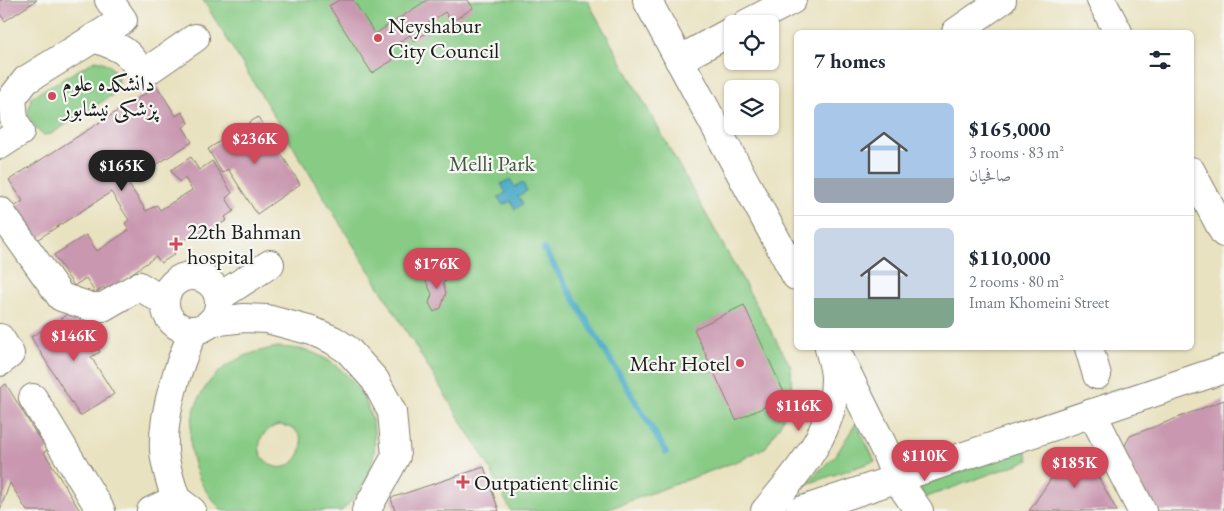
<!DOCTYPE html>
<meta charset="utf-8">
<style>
:root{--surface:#fff;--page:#f2f2f3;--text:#1f2937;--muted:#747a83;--line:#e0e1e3;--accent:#d1495b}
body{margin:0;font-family:"EB Garamond",Amiri,serif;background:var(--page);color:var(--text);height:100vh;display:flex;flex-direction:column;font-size:19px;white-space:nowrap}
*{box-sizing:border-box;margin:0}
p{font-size:16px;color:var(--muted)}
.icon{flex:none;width:28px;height:28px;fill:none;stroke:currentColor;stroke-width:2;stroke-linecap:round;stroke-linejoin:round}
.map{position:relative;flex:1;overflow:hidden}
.details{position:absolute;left:794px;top:30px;width:400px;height:320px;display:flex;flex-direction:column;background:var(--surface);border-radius:8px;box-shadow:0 1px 4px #0004}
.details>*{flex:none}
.tools{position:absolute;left:724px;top:15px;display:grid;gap:10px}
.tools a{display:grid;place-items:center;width:55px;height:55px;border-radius:8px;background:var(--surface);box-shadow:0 1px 4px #0004;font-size:25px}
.price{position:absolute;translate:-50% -42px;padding:0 11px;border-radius:18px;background:var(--accent);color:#fff;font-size:16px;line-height:32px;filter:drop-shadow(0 1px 2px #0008)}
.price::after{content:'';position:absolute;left:50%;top:30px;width:15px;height:11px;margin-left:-8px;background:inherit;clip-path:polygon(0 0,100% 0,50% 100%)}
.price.current{background:#222;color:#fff}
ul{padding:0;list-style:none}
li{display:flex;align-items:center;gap:15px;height:125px;padding:0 20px}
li+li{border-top:1px solid var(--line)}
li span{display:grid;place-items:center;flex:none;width:140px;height:100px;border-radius:8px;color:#555}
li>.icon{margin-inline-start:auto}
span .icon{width:60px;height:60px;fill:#fffc;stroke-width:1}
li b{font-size:21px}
h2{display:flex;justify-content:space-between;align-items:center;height:60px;padding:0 20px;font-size:21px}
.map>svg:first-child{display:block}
</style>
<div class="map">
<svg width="1224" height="511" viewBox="0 0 1224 511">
<rect width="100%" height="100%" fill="#f6f6f2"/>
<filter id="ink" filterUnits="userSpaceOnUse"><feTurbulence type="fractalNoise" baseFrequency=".02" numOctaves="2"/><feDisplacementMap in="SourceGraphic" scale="10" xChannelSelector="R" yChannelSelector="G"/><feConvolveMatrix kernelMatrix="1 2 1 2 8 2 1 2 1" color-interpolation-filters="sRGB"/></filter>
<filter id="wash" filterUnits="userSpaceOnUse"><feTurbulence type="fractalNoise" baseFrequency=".0096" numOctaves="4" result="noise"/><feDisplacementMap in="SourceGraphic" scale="20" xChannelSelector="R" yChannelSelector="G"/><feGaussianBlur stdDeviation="1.12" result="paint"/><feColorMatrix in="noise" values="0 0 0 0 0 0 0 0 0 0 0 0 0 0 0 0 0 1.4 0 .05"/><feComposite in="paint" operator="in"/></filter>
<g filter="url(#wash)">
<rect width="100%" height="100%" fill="#e9e2c0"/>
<g fill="#87cb85" stroke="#527450" fill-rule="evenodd">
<polygon points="203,0 587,0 791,367 792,394 781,423 766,447 743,459 603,511 511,511 487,463"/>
<path d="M 96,60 C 111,63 119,73 119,89 L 114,94 L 51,134 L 44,135 L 36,129 L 28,114 L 31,97 Z"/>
<path d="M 278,347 C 288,348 299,348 308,351 C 356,367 385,418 371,467 C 366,484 354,498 342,511 L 223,511 C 181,473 177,403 225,367 C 242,355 258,351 278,347 ZM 279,425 C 325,429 291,488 265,460 C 252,446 264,428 279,425 Z"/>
<polygon points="856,423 875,461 804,485 836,455"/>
<polygon points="1025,449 1029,460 924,498 920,486"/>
</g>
<polygon fill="#48aac7" stroke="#326372" points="510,179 515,187 522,182 527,191 518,196 523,204 515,209 511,201 503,205 498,197 506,193 501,184"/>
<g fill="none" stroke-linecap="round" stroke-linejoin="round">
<polyline stroke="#48aac7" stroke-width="6" points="544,249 666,452"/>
</g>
<g id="blocks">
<g fill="#c998b0">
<polygon points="0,0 37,0 5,21 0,14"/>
<polygon points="339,0 353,0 375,34 427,0 468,0 473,8 451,22 445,12 425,25 429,31 414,41 410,35 387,50 393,60 372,73 329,6"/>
<polygon points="157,86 176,116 182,112 189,123 183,127 192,142 128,183 146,211 157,205 160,210 192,190 185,178 179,182 171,170 191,157 199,170 212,161 232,193 226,198 234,211 225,217 227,220 198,239 194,234 171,249 175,254 161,263 156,256 106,292 104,287 95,293 86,278 74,286 54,255 86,235 97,251 129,230 125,223 129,220 111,192 35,241 14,207 23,201 9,180"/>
<polygon points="258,117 300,184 257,214 228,169 222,173 208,149"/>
<polygon points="438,269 446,281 443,283 446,293 441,308 434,312 429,303 432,294 425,279"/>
<polygon points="744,305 786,397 736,420 694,329"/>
<polygon points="75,310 100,352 91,357 114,394 80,416 31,337"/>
<polygon points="6,384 38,437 43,435 51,448 44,452 80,511 27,511 10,483 0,510 0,388"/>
<polygon points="1224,400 1224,511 1154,511 1122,451 1130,436"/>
<polygon points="1085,453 1117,511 1029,511 1057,470 1069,457"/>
<polygon points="484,467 499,511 395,511 391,498"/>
</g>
</g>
</g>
<g filter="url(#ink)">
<use href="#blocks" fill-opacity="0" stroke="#827f6e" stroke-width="1"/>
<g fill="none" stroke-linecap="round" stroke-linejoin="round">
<defs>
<g id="minor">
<polyline points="1101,0 1118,32"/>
<polyline points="746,24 792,0"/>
<polyline points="956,32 1002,0"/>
<path d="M 94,38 C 121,48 127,49 143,74 L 195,38"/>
<polyline points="679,60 732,31"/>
<polyline points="0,145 20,132 14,119 12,98 26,80 123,20 109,0"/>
<polyline points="1191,171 1224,233"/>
<polyline points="0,211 61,297 91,307 103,307 139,286 165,302"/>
<circle cx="192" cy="303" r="27"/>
<polyline points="219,297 270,264"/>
<polyline points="211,322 244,318 267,319 312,331 333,340 348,350 375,380 392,412 396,456 366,511"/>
<polyline points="0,338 10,354 0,362"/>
<polyline points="1089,348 1097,375"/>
<polyline points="33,398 101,511"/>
<polyline points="1092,413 1142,511"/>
<path d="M 176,499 C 171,483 165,467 164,450 C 162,413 179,363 194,330"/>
<polyline points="151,511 176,499 192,511"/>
</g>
<g id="major">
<polyline points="647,0 796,276"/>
<polyline points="837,353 885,450 896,478 919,511"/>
<path d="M 765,511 C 798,472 835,432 835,378 C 835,368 831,357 829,348"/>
<polyline points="800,511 1224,369"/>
</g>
</defs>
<use href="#minor" stroke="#827f6e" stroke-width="30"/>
<use href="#major" stroke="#827f6e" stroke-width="30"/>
<use href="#minor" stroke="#fff" stroke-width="28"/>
<use href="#major" stroke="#fff" stroke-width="28"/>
</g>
</g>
<g fill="#d1495b" stroke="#f6f6f2" stroke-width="2">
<circle cx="378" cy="38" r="5"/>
<circle cx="52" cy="96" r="5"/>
<path d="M173.5 236.5h5v5h5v5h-5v5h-5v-5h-5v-5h5z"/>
<circle cx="740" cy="363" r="5"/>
<path d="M460.5 474.5h5v5h5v5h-5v5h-5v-5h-5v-5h5z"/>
</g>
<g text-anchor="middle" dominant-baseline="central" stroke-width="4.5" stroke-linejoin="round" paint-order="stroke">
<g font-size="22" fill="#1c1c1c" stroke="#f6f6f2" text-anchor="start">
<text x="388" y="25">Neyshabur<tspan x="388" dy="25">City Council</tspan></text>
<text x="62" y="83">دانشکده علوم<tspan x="62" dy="25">پزشکی نیشابور</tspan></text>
<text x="187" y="231">22th Bahman<tspan x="187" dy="25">hospital</tspan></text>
<text x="730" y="363" text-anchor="end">Mehr Hotel</text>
<text x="474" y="482">Outpatient clinic</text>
</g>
<g font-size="22" fill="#415941" stroke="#f6f6f2">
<text x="492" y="163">Melli Park</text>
</g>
</g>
</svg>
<div class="tools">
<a><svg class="icon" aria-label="locate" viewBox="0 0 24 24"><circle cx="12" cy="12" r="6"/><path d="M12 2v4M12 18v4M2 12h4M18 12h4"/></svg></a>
<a><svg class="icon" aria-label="layers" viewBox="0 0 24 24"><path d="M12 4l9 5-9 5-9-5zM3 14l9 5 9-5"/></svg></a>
</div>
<b class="price" style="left:255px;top:165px">$236K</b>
<b class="price current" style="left:122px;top:192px">$165K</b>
<b class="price" style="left:437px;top:290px">$176K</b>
<b class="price" style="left:74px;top:362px">$146K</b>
<b class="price" style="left:799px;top:432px">$116K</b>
<b class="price" style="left:925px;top:482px">$110K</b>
<b class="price" style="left:1075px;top:489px">$185K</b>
<section class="details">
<h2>7 homes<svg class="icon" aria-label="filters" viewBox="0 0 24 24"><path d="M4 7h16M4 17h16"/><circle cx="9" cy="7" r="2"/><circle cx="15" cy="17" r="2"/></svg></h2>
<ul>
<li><span style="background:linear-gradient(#a9c7e8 75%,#9aa5b1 0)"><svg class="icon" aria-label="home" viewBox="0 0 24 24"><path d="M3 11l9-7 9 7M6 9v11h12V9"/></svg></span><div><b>$165,000</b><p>3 rooms · 83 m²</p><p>صافحیان</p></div></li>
<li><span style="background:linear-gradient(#c9d6e8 70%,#7fa58c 0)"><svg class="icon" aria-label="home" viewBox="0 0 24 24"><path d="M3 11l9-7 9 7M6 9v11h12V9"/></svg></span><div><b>$110,000</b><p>2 rooms · 80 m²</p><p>Imam Khomeini Street</p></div></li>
</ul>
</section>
</div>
